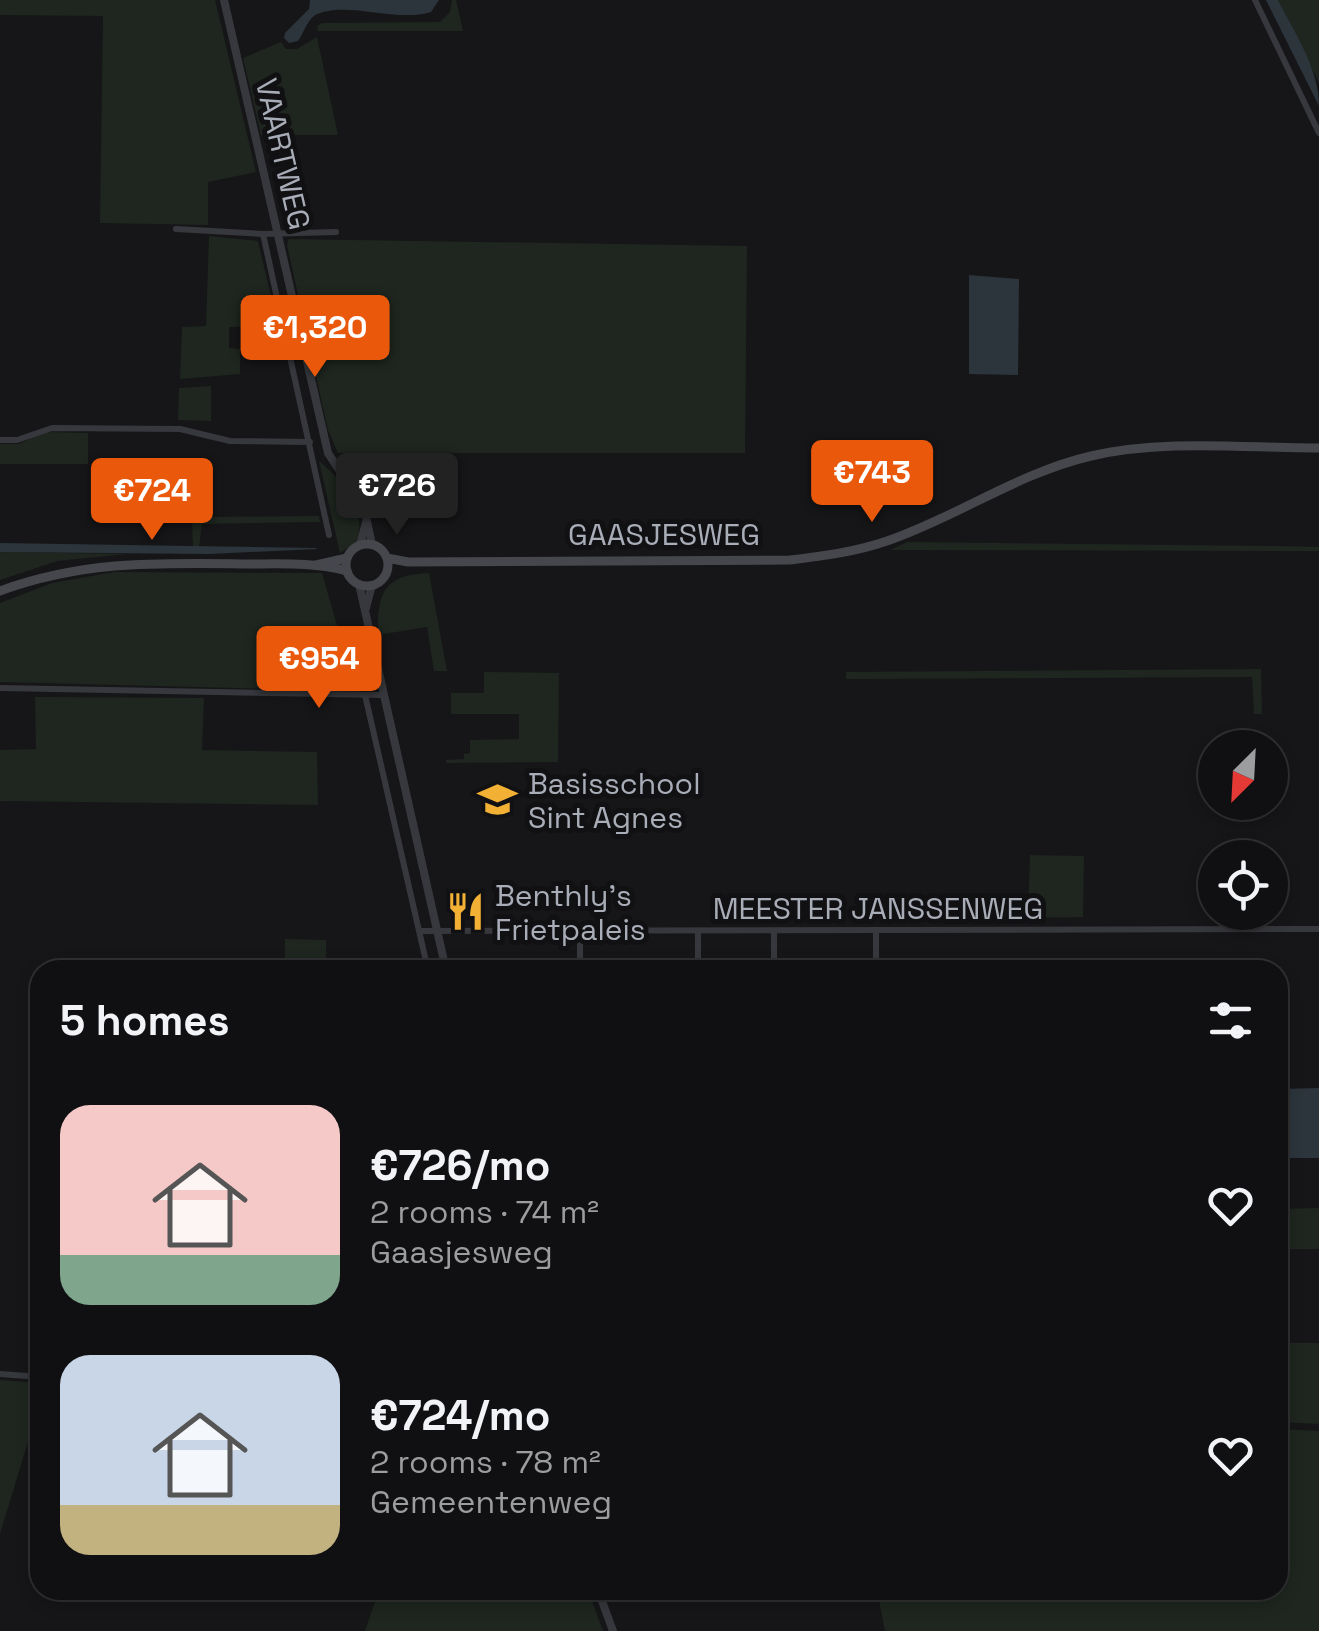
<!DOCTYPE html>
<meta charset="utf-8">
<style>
:root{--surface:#101012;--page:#1e1e20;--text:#f1f3f6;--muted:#9c9d9f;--line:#303032;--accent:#ea580c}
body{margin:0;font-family:"Space Grotesk",sans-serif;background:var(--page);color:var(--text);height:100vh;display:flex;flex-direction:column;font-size:38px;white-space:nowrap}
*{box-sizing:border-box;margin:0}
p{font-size:32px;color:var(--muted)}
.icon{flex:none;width:55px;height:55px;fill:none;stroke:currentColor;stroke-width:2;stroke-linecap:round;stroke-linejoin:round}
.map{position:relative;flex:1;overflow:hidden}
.side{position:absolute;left:30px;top:960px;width:1258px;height:640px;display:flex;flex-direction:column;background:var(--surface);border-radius:30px;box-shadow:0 5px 15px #0003,0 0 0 2px var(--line)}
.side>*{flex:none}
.needle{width:65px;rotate:204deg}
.controls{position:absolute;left:1198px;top:730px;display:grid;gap:20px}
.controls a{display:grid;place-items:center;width:90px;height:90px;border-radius:50%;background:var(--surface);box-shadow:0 5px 15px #0003,0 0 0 2px var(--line);font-size:50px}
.price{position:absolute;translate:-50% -85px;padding:0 22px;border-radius:10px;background:var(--accent);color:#fff;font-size:32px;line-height:65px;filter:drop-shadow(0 2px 5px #0008)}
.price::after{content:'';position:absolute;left:50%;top:60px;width:30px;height:22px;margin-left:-15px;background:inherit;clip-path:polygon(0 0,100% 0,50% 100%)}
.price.on{background:#222;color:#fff}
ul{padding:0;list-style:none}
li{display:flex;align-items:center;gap:30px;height:250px;padding:0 30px}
li span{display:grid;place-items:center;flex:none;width:280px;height:200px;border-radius:30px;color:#555}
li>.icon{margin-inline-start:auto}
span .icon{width:120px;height:120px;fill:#fffc;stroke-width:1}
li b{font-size:42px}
h2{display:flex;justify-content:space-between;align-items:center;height:120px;padding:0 30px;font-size:42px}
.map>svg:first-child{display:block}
</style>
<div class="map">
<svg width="1319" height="1631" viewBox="0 0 1319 1631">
<rect width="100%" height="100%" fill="#161618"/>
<g fill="#1e261f">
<polygon points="0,0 215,0 256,172 208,182 208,225 100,223 103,16 0,15"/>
<polygon points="452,0 456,0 463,31 318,31 317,26 322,23 440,22 450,12"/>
<polygon points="1278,0 1319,0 1319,83"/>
<polygon points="317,37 338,135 261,135 243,58 281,42 286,49 297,49"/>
<polygon points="209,236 258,241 278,326 229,327 229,348 240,349 240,374 180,379 182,327 206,326"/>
<polygon points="289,239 747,246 745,453 338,453 328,430 287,245"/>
<polygon points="211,386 211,421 178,420 179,388"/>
<polygon points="44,432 88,433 88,464 0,464 0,444 19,444"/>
<path d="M 319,461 C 342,480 369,512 356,543 L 340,553 Z"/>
<polygon points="191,495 198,497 200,517 319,516 320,522 202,524 199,547 193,547"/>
<polygon points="907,542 1279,546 1319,547 1319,551 890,550"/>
<polygon points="0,552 127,554 57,561 0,580"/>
<polygon points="114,572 322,573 347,661 316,661 315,690 0,682 0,603 52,583"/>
<path d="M 429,573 L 447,671 L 434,671 L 427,627 L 378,635 C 377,592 384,575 429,573 Z"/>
<polygon points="1261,669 1262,714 1254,714 1252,677 846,679 846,672"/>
<polygon points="484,672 559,673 558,762 446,763 446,760 464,759 464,754 470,753 470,740 519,739 519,714 451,714 451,693 484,693"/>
<polygon points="35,697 204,698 202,750 317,752 318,805 0,801 0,750 36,749"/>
<polygon points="1030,855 1084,856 1083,917 1028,918"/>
<polygon points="285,939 326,940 326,966 366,967 367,970 285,970"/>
<polygon points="1319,1208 1319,1249 1278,1249 1278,1209"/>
<polygon points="1278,1343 1319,1343 1319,1424 1278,1422"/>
<polygon points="0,1380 40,1383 40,1402 0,1534"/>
<polygon points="1278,1429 1319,1431 1319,1631 885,1631 877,1590 927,1590 926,1593 946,1599 944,1590 1278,1590"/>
<polygon points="379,1590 588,1590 603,1631 365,1631"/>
</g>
<g fill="#2c353c">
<path d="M 310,0 L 439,0 L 431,12 C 394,23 348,0 315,15 C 306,22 304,33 298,41 L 289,43 L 284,38 L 285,33 L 309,9 Z"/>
<path d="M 1266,0 L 1278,0 C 1295,34 1319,68 1319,106 Z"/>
<polygon points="969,275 1019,279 1018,375 969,374"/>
<polygon points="0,543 316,548 317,549 209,554 0,552"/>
<polygon points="1319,1088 1319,1158 1281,1158 1282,1089"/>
</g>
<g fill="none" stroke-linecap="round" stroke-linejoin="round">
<g stroke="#37383d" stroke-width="6">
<polyline points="1255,0 1319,133"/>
<polyline points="176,229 263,234 336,232"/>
<polyline points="263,234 329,535"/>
<polyline points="0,440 17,440 52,428 180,429 230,441 310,442"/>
<polyline points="0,688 383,695"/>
<polyline points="365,695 428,970"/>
<polyline points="420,931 1319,929"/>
<polyline points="774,931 774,970"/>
<polyline points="876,931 876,970"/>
<polyline points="580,970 580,930"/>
<polyline points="698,970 698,931"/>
<polyline points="0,1374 40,1377"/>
</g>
<g stroke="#37383d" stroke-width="8">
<polyline points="224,0 328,453 364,508 372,544"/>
<polyline points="360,545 366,522"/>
<polyline points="359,584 446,970"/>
<polyline points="366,608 372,585"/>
<polyline points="598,1590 613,1631"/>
</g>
<g stroke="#45474d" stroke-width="9">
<circle cx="367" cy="565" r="21"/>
<path d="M 387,558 L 408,562 L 790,560 C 823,556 855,552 887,541 C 957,517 1018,473 1091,456 C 1164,439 1244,448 1319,448"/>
<polyline points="316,565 347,558"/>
<path d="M 0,591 C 85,560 158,563 247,564 C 280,564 315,562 347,571"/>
</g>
</g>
<defs>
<symbol id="school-bare" viewBox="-9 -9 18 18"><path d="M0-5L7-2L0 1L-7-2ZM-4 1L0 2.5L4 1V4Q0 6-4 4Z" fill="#f2b134" stroke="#111113" stroke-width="2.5" paint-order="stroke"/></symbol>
<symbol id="restaurant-bare" viewBox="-9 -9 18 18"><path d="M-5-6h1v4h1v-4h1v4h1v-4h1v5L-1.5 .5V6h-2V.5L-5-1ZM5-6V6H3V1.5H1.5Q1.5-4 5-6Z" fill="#f2b134" stroke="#111113" stroke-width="2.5" paint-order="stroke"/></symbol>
</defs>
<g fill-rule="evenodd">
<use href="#school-bare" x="470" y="772" width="55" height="55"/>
<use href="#restaurant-bare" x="438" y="884" width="55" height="55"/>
</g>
<g text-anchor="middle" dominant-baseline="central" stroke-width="10" stroke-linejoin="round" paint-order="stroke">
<g font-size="30" fill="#a8adb8" stroke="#111113">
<text transform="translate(283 154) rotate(77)">VAARTWEG</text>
<text x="664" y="534">GAASJESWEG</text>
<text x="878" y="908">MEESTER JANSSENWEG</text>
</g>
<g font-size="30" fill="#a8adb8" stroke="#111113" text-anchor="start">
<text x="528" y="783">Basisschool<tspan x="528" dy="34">Sint Agnes</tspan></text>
<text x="495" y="895">Benthly's<tspan x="495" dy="34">Frietpaleis</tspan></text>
</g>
</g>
</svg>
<div class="controls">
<a><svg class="needle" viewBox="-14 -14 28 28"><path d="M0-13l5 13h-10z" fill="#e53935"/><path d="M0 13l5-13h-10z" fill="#9c9d9f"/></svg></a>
<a><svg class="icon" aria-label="locate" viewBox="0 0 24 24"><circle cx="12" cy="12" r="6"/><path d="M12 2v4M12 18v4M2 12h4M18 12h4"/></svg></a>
</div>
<b class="price" style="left:315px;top:380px">€1,320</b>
<b class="price" style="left:872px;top:525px">€743</b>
<b class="price on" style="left:397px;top:538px">€726</b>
<b class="price" style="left:152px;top:543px">€724</b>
<b class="price" style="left:319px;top:711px">€954</b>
<section class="side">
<h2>5 homes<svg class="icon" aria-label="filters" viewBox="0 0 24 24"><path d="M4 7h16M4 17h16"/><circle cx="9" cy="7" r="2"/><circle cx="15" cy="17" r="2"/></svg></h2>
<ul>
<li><span style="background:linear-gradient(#f6c9c9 75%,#7fa58c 0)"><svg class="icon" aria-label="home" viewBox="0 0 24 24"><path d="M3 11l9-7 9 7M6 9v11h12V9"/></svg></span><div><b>€726/mo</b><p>2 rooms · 74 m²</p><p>Gaasjesweg</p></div><svg class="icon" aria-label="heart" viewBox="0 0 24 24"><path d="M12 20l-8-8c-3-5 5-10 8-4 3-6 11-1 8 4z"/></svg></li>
<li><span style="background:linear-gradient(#c9d6e8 75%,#c2b280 0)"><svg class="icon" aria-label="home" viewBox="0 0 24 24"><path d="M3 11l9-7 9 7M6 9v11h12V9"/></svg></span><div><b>€724/mo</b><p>2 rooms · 78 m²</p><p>Gemeentenweg</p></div><svg class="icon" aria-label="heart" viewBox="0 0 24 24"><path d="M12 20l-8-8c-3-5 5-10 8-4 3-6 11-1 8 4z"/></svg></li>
</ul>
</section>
</div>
